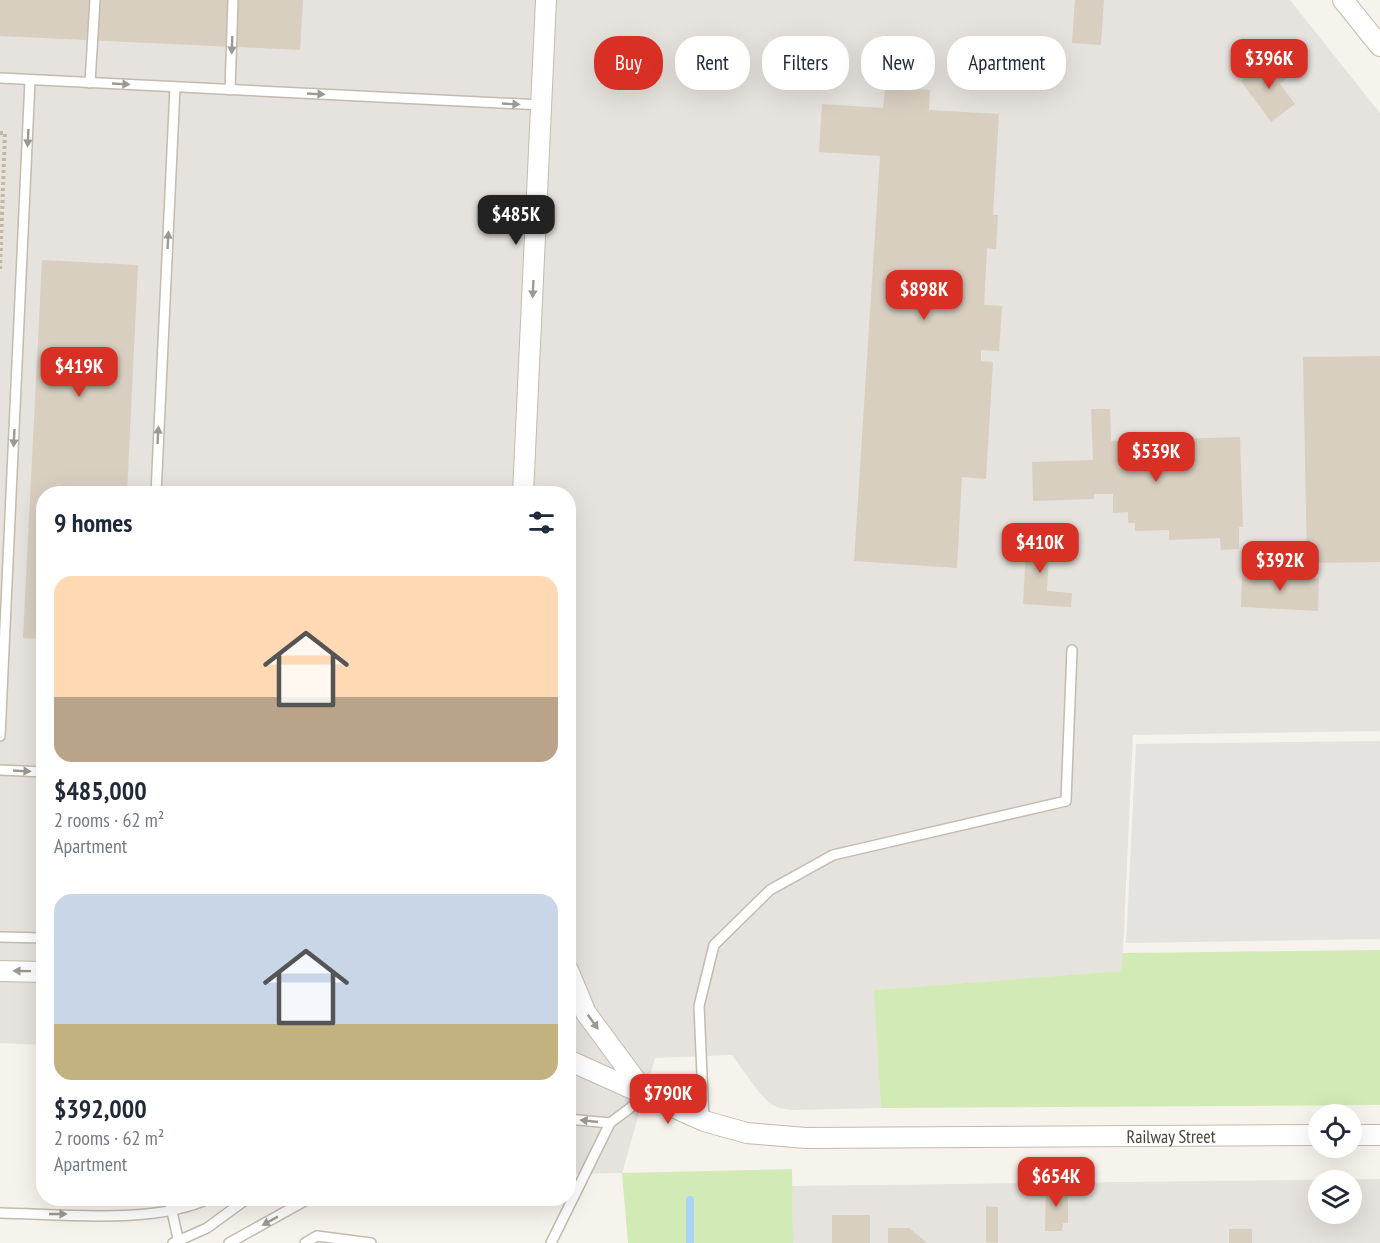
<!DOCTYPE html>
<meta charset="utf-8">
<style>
:root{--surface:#fff;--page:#f6f6f7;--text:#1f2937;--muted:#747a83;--accent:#d93025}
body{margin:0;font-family:"PT Sans Narrow",sans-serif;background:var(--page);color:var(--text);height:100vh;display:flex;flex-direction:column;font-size:22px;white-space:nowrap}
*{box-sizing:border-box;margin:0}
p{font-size:20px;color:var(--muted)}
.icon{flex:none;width:33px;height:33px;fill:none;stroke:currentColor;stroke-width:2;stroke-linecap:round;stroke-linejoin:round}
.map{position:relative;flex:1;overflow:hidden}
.side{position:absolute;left:36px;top:486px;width:540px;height:720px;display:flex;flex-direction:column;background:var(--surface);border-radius:24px;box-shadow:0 6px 24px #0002}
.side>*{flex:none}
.banner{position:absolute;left:594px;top:36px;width:570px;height:54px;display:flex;gap:12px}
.buttons{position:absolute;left:1308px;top:1104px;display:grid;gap:12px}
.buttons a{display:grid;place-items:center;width:54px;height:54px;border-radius:50%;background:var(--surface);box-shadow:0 6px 24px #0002;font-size:30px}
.price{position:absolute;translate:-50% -51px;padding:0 14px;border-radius:12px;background:var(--accent);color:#fff;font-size:20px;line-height:39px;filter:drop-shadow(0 2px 3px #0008)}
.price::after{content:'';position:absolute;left:50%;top:36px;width:18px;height:14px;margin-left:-9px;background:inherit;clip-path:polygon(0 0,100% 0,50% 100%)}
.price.active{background:#222;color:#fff}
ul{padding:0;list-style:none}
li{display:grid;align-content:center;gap:12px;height:318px;padding:0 18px}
li span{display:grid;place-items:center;height:186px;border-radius:18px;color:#555}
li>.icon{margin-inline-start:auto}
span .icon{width:108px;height:108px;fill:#fffc;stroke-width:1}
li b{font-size:26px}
h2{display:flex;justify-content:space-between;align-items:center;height:72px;padding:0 18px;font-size:26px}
.pill{padding:0 21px;border-radius:24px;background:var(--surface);box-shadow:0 6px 24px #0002;font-size:21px;line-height:54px}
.pill.active{background:var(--accent);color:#fff}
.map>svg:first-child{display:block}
</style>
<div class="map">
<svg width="1380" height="1243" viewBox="0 0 1380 1243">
<rect width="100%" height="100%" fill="#f6f3ec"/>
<g fill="#e6e2dd" fill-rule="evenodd">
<polygon points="0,0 1290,0 1380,113 1380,731 1133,735 1122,971 875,990 881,1108 792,1110 779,1108 769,1103 758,1091 732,1055 655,1058 622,1173 570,1174 568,494 44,494 43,1045 0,1043"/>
<path d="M 1380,1179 L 1380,1243 L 793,1243 L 792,1186 ZM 1318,1180 L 1352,1180 L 1352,1214 L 1318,1214 Z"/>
</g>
<g fill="#d2eab5">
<polygon points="1380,950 1380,1105 881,1108 874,990 1121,971 1123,953"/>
<polygon points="792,1169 793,1243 628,1243 622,1173"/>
</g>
<polygon fill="#e5e3e0" points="1380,741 1380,939 1126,943 1136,744"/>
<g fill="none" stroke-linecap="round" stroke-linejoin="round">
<polyline stroke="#a9d4f2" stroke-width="8" points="690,1200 690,1243"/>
</g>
<g fill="#d8cfc1">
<polygon points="0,0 303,0 300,50 0,36"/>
<polygon points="1075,0 1104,0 1101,45 1072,43"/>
<polygon points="1272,58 1287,78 1280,84 1295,104 1271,122 1241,81"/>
<polygon points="885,87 930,90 929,110 999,114 993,215 998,215 996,249 987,248 984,305 1002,306 999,351 981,350 981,361 993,362 986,479 962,477 957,568 854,561 880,156 819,152 822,104 883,108"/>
<polygon points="42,260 138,265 127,494 44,494 44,639 23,638"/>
<polygon points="1380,356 1380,562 1307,563 1303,357"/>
<polygon points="1091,409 1110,409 1111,441 1240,437 1243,527 1239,527 1239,549 1221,550 1220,538 1169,540 1169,530 1135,531 1135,523 1128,523 1128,512 1113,513 1113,494 1094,494 1094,499 1033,501 1032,462 1093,460"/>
<polygon points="1027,532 1050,534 1047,591 1072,593 1071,607 1023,604"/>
<polygon points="1242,574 1319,578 1318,611 1241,607"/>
<polygon points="1046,1185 1068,1186 1068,1223 1063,1223 1062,1231 1045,1231"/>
<polygon points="986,1206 998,1207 998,1243 986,1242"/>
<rect x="832" y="1215" width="38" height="28"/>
<polygon points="888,1228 909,1228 927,1243 888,1243"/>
<rect x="1229" y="1229" width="23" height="14"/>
</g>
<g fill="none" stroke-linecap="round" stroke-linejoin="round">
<defs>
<g id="lane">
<polyline points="0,78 541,105"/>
<polyline points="90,83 95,0"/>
<polyline points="230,90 233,0"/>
<polyline points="156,494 175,87"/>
<polyline points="0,736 30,80"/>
<polyline points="0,770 44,772"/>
<polyline points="0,937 44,938"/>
<polyline points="568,1119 610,1123"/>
<polyline points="704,1121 699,1006 714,945 770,890 833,855 1066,801 1072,650"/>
<polyline points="169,1198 179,1243"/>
<path d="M 0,1213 C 61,1214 156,1225 210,1198"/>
<polyline points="173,1243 207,1228 248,1198"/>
<polyline points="229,1243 310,1198"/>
<polyline points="305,1243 317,1236 371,1243"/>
<polyline points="551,1243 610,1123 646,1096"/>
</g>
<g id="street">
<polyline points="1343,0 1380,46"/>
<polyline points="523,494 546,0"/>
<polyline points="568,970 586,1013 645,1093"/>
<polyline points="0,971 44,972"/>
<path id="s1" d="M 568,1060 L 704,1121 L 747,1133 L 806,1138 L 1318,1135"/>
<polyline points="1352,1135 1380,1135"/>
</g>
</defs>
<use href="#lane" stroke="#c2bbae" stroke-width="12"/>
<use href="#street" stroke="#c2bbae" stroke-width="22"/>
<polyline stroke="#c4b79f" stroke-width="4" stroke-dasharray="3 3" stroke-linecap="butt" points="0,133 5,133 0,269"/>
<use href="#lane" stroke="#fff" stroke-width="9"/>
<use href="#street" stroke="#fff" stroke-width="20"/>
</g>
<defs><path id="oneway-solid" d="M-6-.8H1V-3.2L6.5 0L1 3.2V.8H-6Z" transform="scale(1.5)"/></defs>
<g fill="#9c9892">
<use href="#oneway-solid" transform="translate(232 45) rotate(92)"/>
<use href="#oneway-solid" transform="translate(121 84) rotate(3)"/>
<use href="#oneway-solid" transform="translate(316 94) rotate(3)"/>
<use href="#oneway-solid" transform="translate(511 104) rotate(3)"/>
<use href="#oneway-solid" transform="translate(28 138) rotate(93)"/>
<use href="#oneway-solid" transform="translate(168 240) rotate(-87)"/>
<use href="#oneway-solid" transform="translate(533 289) rotate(93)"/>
<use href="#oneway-solid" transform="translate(158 435) rotate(-87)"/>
<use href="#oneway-solid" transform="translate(14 438) rotate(93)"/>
<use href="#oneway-solid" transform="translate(22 771) rotate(3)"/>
<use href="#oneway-solid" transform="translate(22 971) rotate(-179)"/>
<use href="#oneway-solid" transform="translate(593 1022) rotate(54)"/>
<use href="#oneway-solid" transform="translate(589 1121) rotate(-174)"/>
<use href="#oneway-solid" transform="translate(58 1214)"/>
<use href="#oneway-solid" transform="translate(270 1221) rotate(151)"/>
</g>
<g text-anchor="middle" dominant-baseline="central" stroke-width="6" stroke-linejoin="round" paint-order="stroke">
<g font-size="18" fill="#4b4439" stroke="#fff">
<text stroke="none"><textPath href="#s1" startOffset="618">Railway Street</textPath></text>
</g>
</g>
</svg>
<div class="buttons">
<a><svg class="icon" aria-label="locate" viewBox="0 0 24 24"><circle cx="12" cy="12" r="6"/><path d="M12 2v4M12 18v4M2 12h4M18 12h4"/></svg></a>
<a><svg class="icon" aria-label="layers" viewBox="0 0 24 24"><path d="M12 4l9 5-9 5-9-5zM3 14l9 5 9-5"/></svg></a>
</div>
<b class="price" style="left:1269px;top:90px">$396K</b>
<b class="price active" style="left:516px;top:246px">$485K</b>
<b class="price" style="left:924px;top:321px">$898K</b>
<b class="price" style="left:79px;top:398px">$419K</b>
<b class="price" style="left:1156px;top:483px">$539K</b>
<b class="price" style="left:1040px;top:574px">$410K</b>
<b class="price" style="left:1280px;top:592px">$392K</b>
<b class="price" style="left:668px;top:1125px">$790K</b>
<b class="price" style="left:1056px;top:1208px">$654K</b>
<div class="banner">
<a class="pill active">Buy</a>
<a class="pill">Rent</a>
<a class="pill">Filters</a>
<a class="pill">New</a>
<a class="pill">Apartment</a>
</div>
<section class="side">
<h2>9 homes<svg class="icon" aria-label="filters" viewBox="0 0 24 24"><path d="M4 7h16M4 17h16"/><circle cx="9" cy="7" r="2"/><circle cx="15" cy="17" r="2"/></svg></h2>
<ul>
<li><span style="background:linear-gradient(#ffd9b3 65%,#b9a48a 0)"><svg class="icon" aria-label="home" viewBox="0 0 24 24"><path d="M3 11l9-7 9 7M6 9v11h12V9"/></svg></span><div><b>$485,000</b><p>2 rooms · 62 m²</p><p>Apartment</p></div></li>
<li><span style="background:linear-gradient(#c9d6e8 70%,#c2b280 0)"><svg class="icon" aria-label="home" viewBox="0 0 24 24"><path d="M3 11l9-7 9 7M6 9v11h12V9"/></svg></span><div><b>$392,000</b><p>2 rooms · 62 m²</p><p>Apartment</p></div></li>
</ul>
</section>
</div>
